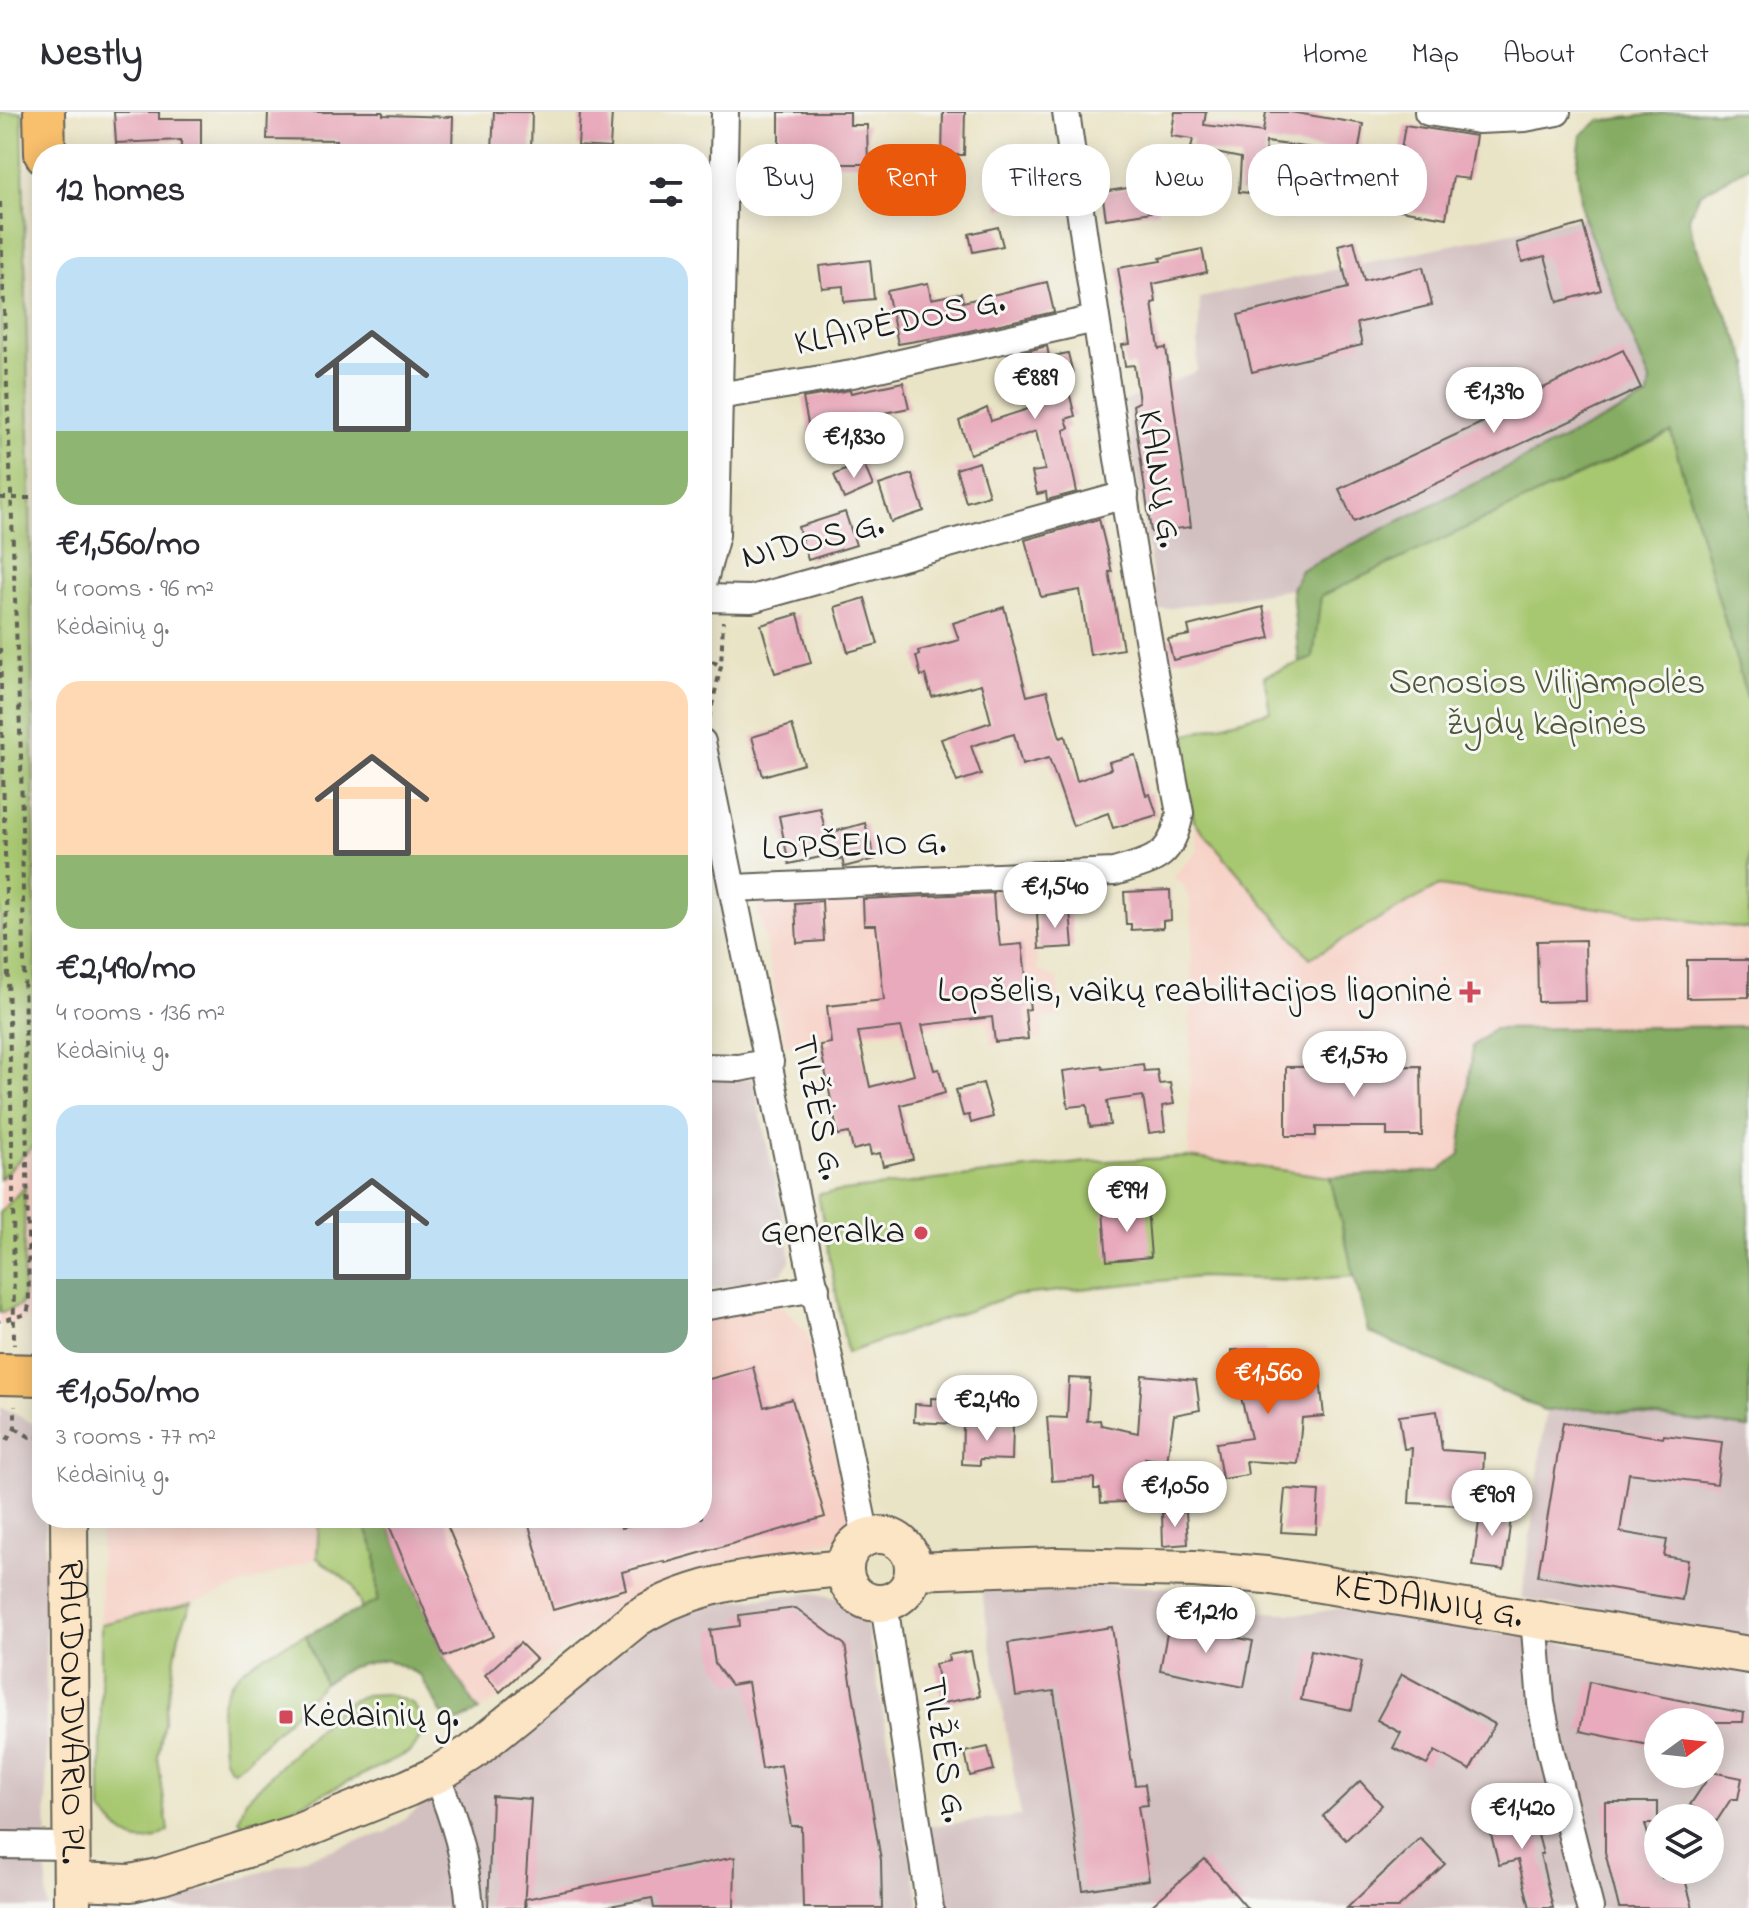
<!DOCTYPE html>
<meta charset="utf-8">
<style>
:root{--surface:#fff;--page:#f2f2f3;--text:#2b2b33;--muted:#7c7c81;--line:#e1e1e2;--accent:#ea580c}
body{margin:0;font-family:"Indie Flower",sans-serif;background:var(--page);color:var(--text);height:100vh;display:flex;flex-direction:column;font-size:30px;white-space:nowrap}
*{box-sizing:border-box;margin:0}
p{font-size:26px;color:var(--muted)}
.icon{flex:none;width:44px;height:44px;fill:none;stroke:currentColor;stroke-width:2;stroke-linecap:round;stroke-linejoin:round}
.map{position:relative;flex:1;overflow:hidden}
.side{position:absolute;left:32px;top:32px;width:680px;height:1384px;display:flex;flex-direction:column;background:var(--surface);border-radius:32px;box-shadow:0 4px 20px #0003}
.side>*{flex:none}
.top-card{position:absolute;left:736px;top:32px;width:760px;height:72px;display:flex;gap:16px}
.needle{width:52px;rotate:75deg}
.fabs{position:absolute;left:1644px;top:1596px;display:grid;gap:16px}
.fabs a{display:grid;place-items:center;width:80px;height:80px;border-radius:50%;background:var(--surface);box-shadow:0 4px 20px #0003;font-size:40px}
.price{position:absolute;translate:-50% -68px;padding:0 18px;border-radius:28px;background:#fff;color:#222;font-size:26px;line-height:52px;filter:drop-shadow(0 2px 4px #0008)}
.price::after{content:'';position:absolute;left:50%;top:48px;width:24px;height:18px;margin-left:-12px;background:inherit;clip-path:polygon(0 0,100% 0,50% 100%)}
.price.active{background:var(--accent);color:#fff}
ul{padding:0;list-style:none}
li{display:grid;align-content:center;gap:16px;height:424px;padding:0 24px}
li span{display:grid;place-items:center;height:248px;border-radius:24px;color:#555}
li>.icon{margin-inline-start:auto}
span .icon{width:144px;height:144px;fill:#fffc;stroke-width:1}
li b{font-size:34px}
h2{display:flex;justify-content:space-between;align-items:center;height:96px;padding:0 24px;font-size:34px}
.tag{padding:0 28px;border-radius:32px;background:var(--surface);box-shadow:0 4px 20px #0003;font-size:28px;line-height:72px}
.tag.active{background:var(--accent);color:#fff}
header{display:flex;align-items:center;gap:48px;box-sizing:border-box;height:112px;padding:0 40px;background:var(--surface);border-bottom:2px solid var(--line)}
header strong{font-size:38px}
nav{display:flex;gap:44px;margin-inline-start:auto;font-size:28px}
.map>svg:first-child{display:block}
</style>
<header>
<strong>Nestly</strong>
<nav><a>Home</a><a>Map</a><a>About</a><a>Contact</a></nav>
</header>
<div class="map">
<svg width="1749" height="1796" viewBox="0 0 1749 1796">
<rect width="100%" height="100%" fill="#f6f6f2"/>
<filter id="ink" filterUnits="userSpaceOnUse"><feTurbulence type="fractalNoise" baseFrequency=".0125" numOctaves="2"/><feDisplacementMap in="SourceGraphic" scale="16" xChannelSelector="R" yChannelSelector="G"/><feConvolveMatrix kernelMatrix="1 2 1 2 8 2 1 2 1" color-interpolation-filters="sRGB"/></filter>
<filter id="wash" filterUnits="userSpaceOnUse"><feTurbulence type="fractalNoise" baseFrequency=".006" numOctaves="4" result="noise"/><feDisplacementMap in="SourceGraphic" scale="32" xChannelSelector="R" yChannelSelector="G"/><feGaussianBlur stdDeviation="1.8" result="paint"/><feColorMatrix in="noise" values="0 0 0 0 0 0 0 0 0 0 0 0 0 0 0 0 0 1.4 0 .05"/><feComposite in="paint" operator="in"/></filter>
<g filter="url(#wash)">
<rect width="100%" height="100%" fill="#eae4c6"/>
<g fill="#f7d1c6">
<polygon points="1194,709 1311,846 1439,774 1749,817 1749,914 1494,917 1473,934 1461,1042 1439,1059 1330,1065 1189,1045 1192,814 1190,789 1183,773 1173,765 1198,739"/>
<polygon points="1031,772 1038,858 1058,868 1062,904 1044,907 1042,927 991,933 986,909 785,932 756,786"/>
<polygon points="38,1029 40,1190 35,1203 22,1210 0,1213 0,1067"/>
<polygon points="774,1194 784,1196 806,1219 850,1406 846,1425 675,1471 623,1492 502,1585 479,1599 444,1545 386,1406 702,1406 702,1208"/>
<polygon points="100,1406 319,1406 317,1446 191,1492 101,1512"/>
</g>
<g fill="#d2bfbf" fill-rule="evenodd">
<polygon points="1583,105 1650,269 1648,285 1301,458 1292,477 1158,498 1125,289 1197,259 1200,186"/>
<polygon points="702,965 753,967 789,1133 790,1149 782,1161 743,1172 702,1179"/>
<polygon points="0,1296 9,1299 32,1311 39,1321 42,1335 42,1406 45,1406 47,1796 0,1796"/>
<polygon points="1583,1296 1749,1316 1749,1528 1522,1487 1546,1299"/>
<path d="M 980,1471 L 1208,1476 L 1245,1499 L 1307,1502 L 1343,1496 L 1749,1560 L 1749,1796 L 941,1796 L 929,1714 L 1021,1704 ZM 1658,1610 L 1710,1610 L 1710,1662 L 1658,1662 ZM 1658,1706 L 1710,1706 L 1710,1758 L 1658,1758 Z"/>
<polygon points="813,1481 842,1487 860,1498 867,1515 920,1796 126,1796 199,1780 387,1720 503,1634 658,1508 716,1491"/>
</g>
<g fill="#a7c76f" stroke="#627246" stroke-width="2">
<polygon points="0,0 22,0 30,365 38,1029 0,1067"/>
<polygon points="1671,320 1749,593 1749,817 1439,774 1310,846 1194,709 1178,625 1270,599 1264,564 1313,546 1320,484"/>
<polygon points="1189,1045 1330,1065 1354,1164 1298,1168 1199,1165 1011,1184 847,1241 818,1082 1086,1050"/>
<polygon points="25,1074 23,1184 20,1194 0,1201 0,1101"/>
<polygon points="319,1406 362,1406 376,1442 378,1489 362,1497 353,1473 317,1446"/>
<path d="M 191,1492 L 179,1522 L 158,1645 L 168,1719 C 136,1743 121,1721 101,1698 L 101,1512 Z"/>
<path d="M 306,1523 L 324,1571 L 244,1651 L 233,1658 C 221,1651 223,1636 222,1624 C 222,1616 221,1607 221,1599 C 224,1556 273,1538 306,1523 Z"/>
<path d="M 386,1582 C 394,1585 406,1587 412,1592 C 427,1606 423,1628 410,1640 L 258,1713 L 244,1714 L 239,1707 L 246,1688 L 342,1593 L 365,1583 Z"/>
</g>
<g fill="#85ac62" stroke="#50643f" stroke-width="2">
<polygon points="1673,0 1749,0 1749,54 1699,83 1689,106 1693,127 1749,252 1749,593 1671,320 1321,484 1313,546 1299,551 1292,477 1301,458 1648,285 1650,269 1583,105 1577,54 1581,23 1599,9"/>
<polygon points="1749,914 1749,1316 1583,1296 1546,1299 1368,1220 1330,1065 1439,1059 1460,1042 1473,934 1494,917"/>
<polygon points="362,1406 386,1406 444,1545 479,1599 455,1611 442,1602 420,1563 386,1547 351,1555 324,1571 306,1523 378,1489 376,1442"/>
</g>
<g id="blocks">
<g fill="#e8aabc" fill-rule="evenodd">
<polygon points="114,0 159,0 159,7 201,7 201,39 181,38 181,28 116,31"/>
<polygon points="268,0 383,0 383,3 453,5 452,39 384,37 384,40 338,40 337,28 267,27"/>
<polygon points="494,0 532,0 531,39 492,38"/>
<polygon points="580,0 612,0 610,36 578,34"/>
<polygon points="779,0 850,0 850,13 867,13 868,52 825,52 826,91 785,92 784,33 779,33"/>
<polygon points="943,0 965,0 964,43 942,43"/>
<polygon points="1175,0 1206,0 1204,13 1263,20 1266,0 1290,0 1363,12 1358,42 1266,30 1262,82 1239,80 1241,46 1191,36 1193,27 1171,24"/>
<polygon points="1405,13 1476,24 1469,67 1453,65 1446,106 1383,95 1387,73 1395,74"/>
<polygon points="1035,59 1041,89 999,97 993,68"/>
<polygon points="1153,72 1158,99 1106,107 1102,80"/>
<polygon points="1583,112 1601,178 1558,190 1545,144 1522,150 1517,131"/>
<polygon points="998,115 1003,134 973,140 969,122"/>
<polygon points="1354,129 1364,169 1423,155 1432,193 1357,211 1362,233 1252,260 1238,203 1348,176 1338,133"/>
<polygon points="1202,137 1207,160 1153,172 1156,190 1152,191 1159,237 1166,236 1191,415 1151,420 1133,293 1139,290 1134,253 1125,254 1122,233 1130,232 1118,156 1161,149 1160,146"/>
<polygon points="870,148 874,187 844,190 843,174 822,176 819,154"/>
<polygon points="1047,170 1054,200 951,223 898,232 887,179 928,171 931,187 961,181 963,190"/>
<polygon points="1047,234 1049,245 1068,241 1073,262 1065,264 1075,304 1066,307 1069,316 1064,318 1077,380 1047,388 1046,380 1037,382 1032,360 1045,358 1036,319 970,342 959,309 987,296 991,309 1031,296 1019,241"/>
<polygon points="1623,238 1641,276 1354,410 1339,377 1520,293 1518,288"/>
<polygon points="903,270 909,296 855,307 857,314 810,322 803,286 850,278 851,281"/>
<polygon points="863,350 873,374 844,387 834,363"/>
<polygon points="979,350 989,383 966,390 956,357"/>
<polygon points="912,362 924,399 891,410 879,373"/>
<polygon points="845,400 856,433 808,448 798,415"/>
<polygon points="1099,407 1112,460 1109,460 1123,537 1090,543 1080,478 1041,485 1025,428"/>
<polygon points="865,486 878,532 848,540 835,495"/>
<polygon points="1004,495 1027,584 1047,579 1060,626 1065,624 1077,669 1111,657 1109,650 1135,643 1146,683 1150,682 1157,703 1113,716 1108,701 1073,714 1049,646 1022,653 1014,622 971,634 981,662 957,670 941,627 991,610 981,572 932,585 925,563 921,564 916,544 919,543 918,539 959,528 953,511"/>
<polygon points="1263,495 1270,526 1173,548 1168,527 1190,523 1188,514"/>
<polygon points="798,502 811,551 775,561 761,513"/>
<polygon points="792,613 804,652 763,664 752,625"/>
<polygon points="820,696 826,722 865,711 875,747 844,755 842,746 836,748 834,742 789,752 779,704"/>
<polygon points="1170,778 1171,808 1163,809 1163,816 1131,818 1131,812 1126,812 1124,780"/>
<path d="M 993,781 L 995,809 L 997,809 L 1000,834 L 1022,832 L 1030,897 L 1025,898 L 1028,927 L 995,930 L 992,905 L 922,913 L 934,958 L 939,957 L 945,981 L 901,993 L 913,1047 L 883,1054 L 880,1041 L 871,1043 L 869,1034 L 853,1038 L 849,1021 L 838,1023 L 820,933 L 831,931 L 827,894 L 884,888 L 876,813 L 864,813 L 863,787 ZM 901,915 L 914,963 L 870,975 L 858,920 Z"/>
<polygon points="822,789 824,829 797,831 795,791"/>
<polygon points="1070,799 1073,835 1039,837 1037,801"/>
<polygon points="1585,828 1586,889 1538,890 1537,829"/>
<polygon points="1687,848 1749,848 1749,885 1687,886"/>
<polygon points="1143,952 1144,959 1157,958 1159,972 1170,971 1174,992 1162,994 1165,1019 1149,1021 1143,984 1107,989 1110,1013 1090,1015 1087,993 1068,995 1063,959 1102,954 1103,957"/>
<polygon points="1421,954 1422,1024 1387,1024 1387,1015 1316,1015 1316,1024 1286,1024 1286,955"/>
<polygon points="983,971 993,1005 971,1011 969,1003 963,1004 956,978"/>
<polygon points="1147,1095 1151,1145 1107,1149 1103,1099"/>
<polygon points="1232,1238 1266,1238 1266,1272 1320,1267 1324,1304 1302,1306 1298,1352 1246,1349 1248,1363 1222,1367 1216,1331 1251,1326 1237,1269 1233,1268"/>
<polygon points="753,1255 764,1295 792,1287 825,1405 665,1451 664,1449 622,1460 626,1477 553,1498 527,1406 618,1406 621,1416 656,1406 702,1406 702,1269"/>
<polygon points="1142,1263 1196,1268 1200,1298 1174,1303 1167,1349 1145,1346 1147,1389 1101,1391 1100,1377 1094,1377 1094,1366 1052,1369 1047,1305 1067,1306 1069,1266 1090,1267 1087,1309 1100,1308 1101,1313 1138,1321"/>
<polygon points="931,1286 958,1287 957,1312 914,1310 915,1292 931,1293"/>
<polygon points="1437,1299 1442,1338 1484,1341 1482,1394 1409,1391 1412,1336 1404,1337 1399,1304"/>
<polygon points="1563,1310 1663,1326 1664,1323 1722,1330 1717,1372 1629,1361 1620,1420 1667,1428 1664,1444 1688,1448 1682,1488 1538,1464"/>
<polygon points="963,1313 1013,1314 1012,1348 980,1347 980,1353 962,1352"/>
<polygon points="1285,1377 1319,1379 1316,1422 1281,1420"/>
<polygon points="1481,1395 1512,1399 1504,1458 1473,1454"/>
<polygon points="1186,1400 1188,1432 1163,1434 1162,1401"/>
<polygon points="386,1406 444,1406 494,1524 444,1545"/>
<polygon points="796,1496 845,1533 881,1748 882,1796 803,1796 801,1714 791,1714 781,1653 762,1657 748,1570 731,1573 715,1552 710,1518 740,1514 739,1503"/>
<polygon points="1169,1511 1253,1529 1244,1575 1160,1558"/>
<polygon points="1112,1515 1135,1673 1145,1672 1148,1693 1138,1694 1149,1768 1083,1778 1054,1579 1016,1584 1008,1531"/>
<polygon points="520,1531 536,1547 500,1580 485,1563"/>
<polygon points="1311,1538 1362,1549 1352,1598 1301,1588"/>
<polygon points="971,1539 980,1584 943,1591 935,1552 949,1549 948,1543"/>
<polygon points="1402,1562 1495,1612 1470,1658 1435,1639 1427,1653 1393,1636 1401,1621 1377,1608"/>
<polygon points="1589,1570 1744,1601 1743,1610 1658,1610 1658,1635 1580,1619"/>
<polygon points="988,1635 994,1658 970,1664 965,1640"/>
<polygon points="1712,1660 1742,1666 1738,1687 1731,1687 1716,1710 1690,1693"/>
<polygon points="1360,1669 1382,1693 1346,1728 1323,1704"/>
<polygon points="492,1684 531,1687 524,1796 488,1796"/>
<polygon points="1605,1690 1658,1690 1658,1712 1645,1712 1658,1758 1662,1766 1683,1760 1693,1796 1619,1796 1605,1740"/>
<polygon points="1530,1692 1543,1742 1540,1742 1553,1796 1530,1796 1518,1748 1499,1753 1486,1704"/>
<polygon points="1420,1726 1445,1752 1398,1796 1347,1796"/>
<polygon points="735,1745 734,1796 654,1796 652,1786 599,1796 526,1796 525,1787"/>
<polygon points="1205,1747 1247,1796 1149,1796"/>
</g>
</g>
</g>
<g filter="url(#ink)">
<use href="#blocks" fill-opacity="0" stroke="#646258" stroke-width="2"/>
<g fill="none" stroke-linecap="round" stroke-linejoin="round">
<defs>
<g id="street">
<polyline points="1428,0 1478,8 1525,6 1557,0"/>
<polyline points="718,284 852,262 1095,207"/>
<polyline points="702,476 716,423 725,0"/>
<polyline points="702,486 751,487 1125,383"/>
<polyline points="702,630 866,1425"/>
<path d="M 734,776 L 1114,760 C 1155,748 1172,746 1180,701 C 1135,468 1099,234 1066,0"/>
<polyline points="702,955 739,956 770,950"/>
<polyline points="702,1195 816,1176"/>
<polyline points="884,1492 930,1796"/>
<polyline points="1534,1506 1541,1591 1550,1637 1590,1796"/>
<path d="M 436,1663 C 455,1709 466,1746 470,1796"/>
<polyline points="0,1733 72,1734"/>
</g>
<g id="secondary">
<path id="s1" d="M 69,1406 L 72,1796"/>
<circle cx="879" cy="1457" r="34"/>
<path id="s2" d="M 913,1459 L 1056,1454 L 1194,1457 L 1266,1463 L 1749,1543"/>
<path d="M 72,1769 L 131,1771 L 162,1764 L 294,1722 L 408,1676 L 436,1663 L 472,1640 L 637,1506 C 697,1468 774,1462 844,1456"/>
</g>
<g id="primary">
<polyline points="44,0 45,42"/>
<polyline points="0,1262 42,1263"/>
</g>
</defs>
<use href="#street" stroke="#646258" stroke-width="30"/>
<use href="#secondary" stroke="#646258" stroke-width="40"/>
<use href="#primary" stroke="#646258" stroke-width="44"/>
<g stroke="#646258" stroke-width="4" stroke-dasharray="6 6" stroke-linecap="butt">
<polyline points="0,90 21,645 29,1193 27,1202 0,1209"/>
<polyline points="0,386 42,386"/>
<polyline points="0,536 13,1070 14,1233"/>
<polyline points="702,542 720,554"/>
<polyline points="709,606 721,554 723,509"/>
<polyline points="15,1316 30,1325 42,1325"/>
<polyline points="7,1328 15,1316 15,1294"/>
</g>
<use href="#street" stroke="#fff" stroke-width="26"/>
<use href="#secondary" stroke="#fce5c4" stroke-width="36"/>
<use href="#primary" stroke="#f8bf6c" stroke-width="40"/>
</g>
</g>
<g fill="#d1495b" stroke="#f6f6f2" stroke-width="3">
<path d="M1466 868h8v8h8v8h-8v8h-8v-8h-8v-8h8z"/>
<circle cx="921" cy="1121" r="8"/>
<rect x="278" y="1597" width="16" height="16" rx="4"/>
</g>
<g text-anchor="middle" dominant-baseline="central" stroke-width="6" stroke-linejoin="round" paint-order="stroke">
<g font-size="36" fill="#1c1c1c" stroke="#f6f6f2">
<text transform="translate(900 212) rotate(-12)">KLAIPĖDOS G.</text>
<text transform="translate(1158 367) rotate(81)">KALNŲ G.</text>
<text transform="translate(813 430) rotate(-14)">NIDOS G.</text>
<text transform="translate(854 735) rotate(-2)">LOPŠELIO G.</text>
<text transform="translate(816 996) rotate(78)">TILŽĖS G.</text>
<text stroke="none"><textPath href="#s2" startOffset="518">KĖDAINIŲ G.</textPath></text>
<text stroke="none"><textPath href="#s1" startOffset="194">RAUDONDVARIO PL.</textPath></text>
<text transform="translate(942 1638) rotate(81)">TILŽĖS G.</text>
</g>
<g font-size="36" fill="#4d5839" stroke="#f6f6f2">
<text x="1547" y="572">Senosios Vilijampolės<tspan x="1547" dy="41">žydų kapinės</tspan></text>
</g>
<g font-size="36" fill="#1c1c1c" stroke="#f6f6f2" text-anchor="end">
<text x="1452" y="880">Lopšelis, vaikų reabilitacijos ligoninė</text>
<text x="905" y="1121">Generalka</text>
<text x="302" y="1605" text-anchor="start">Kėdainių g.</text>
</g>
</g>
</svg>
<div class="fabs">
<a><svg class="needle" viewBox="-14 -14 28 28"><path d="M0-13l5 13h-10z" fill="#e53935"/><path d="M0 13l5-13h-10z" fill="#7c7c81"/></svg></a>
<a><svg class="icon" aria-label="layers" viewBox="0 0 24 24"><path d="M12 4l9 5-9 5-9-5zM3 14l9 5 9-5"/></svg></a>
</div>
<b class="price" style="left:1035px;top:309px">€889</b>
<b class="price" style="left:1494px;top:323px">€1,390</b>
<b class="price" style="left:854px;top:368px">€1,830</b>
<b class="price" style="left:1055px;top:818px">€1,540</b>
<b class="price" style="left:1354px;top:987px">€1,570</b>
<b class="price" style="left:1127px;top:1122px">€991</b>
<b class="price active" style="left:1268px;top:1304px">€1,560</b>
<b class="price" style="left:987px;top:1331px">€2,490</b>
<b class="price" style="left:1175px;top:1417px">€1,050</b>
<b class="price" style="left:1492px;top:1426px">€909</b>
<b class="price" style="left:1206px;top:1543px">€1,210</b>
<b class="price" style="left:1522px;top:1739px">€1,420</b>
<div class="top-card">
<a class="tag">Buy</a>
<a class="tag active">Rent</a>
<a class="tag">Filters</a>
<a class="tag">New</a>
<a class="tag">Apartment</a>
</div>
<section class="side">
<h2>12 homes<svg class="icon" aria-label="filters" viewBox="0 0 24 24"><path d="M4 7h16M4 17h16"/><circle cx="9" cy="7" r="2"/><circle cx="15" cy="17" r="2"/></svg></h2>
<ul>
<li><span style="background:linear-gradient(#bfe0f5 70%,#8fb573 0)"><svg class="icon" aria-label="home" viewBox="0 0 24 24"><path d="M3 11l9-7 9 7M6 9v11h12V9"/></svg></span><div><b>€1,560/mo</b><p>4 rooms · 96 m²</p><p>Kėdainių g.</p></div></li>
<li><span style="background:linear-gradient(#ffd9b3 70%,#8fb573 0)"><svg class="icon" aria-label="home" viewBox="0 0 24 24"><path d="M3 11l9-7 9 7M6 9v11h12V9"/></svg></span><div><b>€2,490/mo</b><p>4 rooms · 136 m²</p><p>Kėdainių g.</p></div></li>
<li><span style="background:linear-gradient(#bfe0f5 70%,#7fa58c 0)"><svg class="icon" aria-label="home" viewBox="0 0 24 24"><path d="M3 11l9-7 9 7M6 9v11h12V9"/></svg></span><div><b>€1,050/mo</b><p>3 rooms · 77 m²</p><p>Kėdainių g.</p></div></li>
</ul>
</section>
</div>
